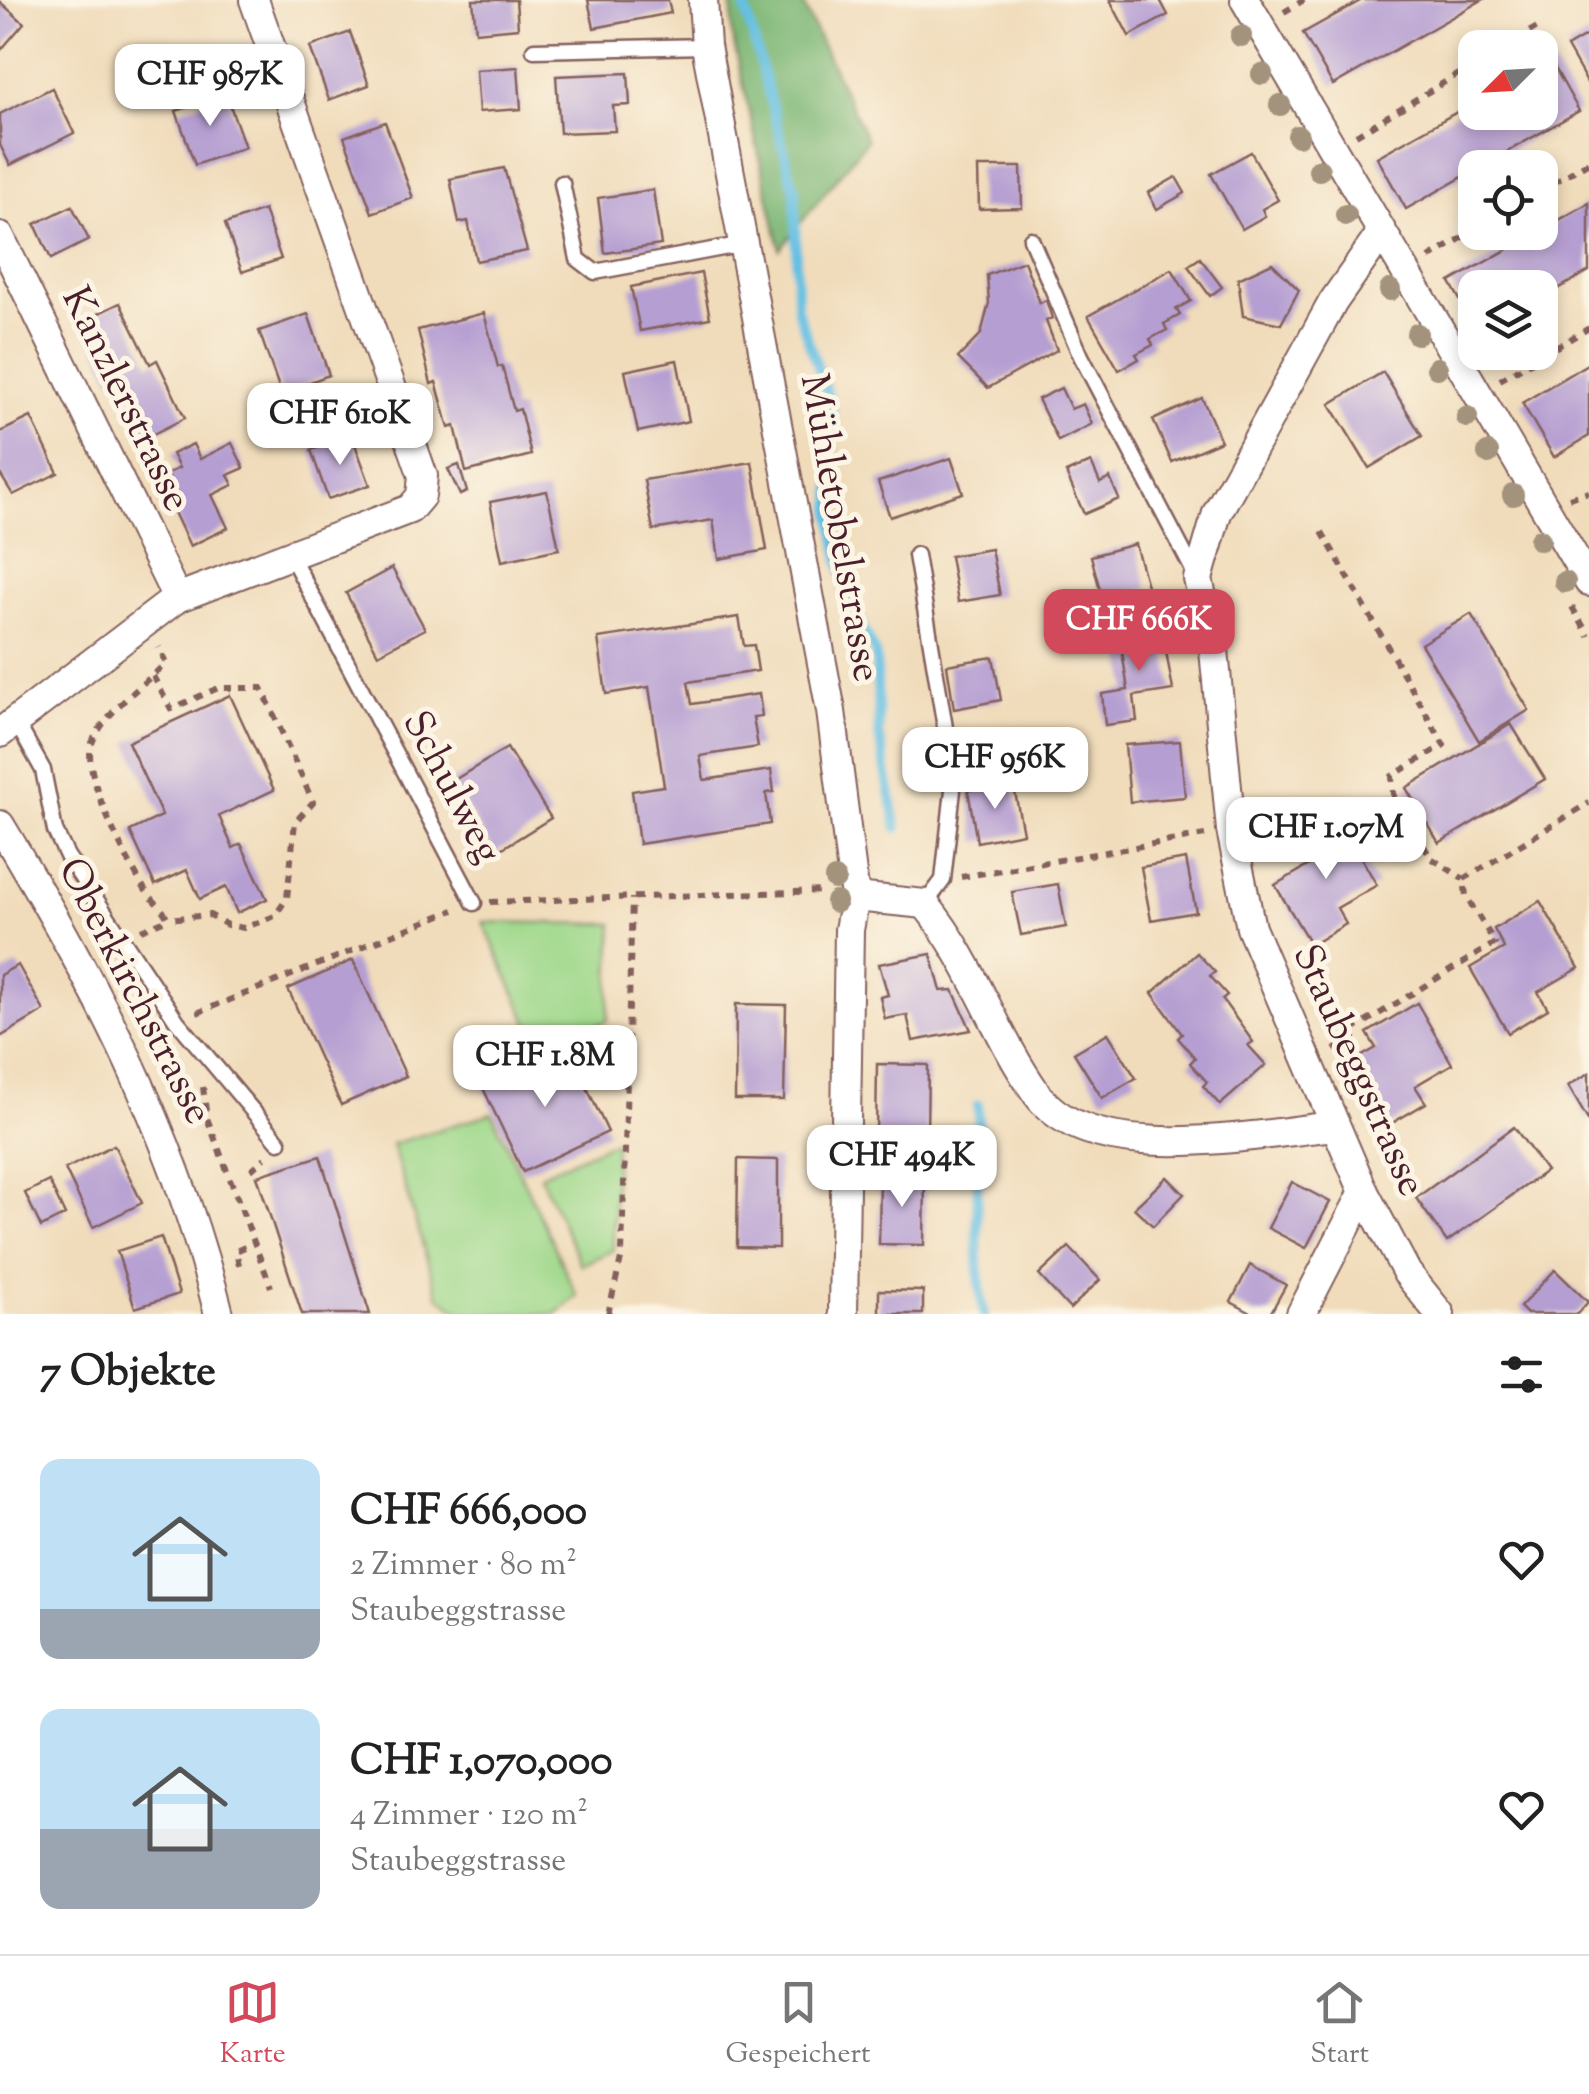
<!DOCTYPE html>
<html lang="de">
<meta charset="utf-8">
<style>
:root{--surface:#fff;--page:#f2f2f2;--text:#222;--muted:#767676;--line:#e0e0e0;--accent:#d1495b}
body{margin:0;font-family:"Sorts Mill Goudy",serif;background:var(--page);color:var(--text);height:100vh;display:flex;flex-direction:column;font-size:38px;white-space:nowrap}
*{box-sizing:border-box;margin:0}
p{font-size:32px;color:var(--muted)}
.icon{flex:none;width:55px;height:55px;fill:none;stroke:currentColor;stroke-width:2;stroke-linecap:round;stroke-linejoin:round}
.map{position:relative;height:1314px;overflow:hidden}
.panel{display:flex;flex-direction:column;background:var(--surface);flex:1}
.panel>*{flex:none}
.needle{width:65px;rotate:246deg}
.controls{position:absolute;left:1458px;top:30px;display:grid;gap:20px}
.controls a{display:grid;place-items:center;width:100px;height:100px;border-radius:20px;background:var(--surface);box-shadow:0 5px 15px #0003;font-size:50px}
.price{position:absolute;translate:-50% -85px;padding:0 22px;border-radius:20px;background:#fff;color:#222;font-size:32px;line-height:65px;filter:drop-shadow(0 2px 5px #0008)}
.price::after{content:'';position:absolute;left:50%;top:60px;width:30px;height:22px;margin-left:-15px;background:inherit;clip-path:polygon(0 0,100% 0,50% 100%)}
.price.selected{background:var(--accent);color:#fff}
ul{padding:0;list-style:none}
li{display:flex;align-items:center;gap:30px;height:250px;padding:0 40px}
li span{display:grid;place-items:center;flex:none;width:280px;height:200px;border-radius:20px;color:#555}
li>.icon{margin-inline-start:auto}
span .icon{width:120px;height:120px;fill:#fffc;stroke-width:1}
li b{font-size:42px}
h2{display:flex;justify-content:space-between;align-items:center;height:120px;padding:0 40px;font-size:42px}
.menu{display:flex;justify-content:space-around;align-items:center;height:140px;border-top:2px solid var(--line);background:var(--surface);font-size:28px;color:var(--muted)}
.menu a{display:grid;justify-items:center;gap:5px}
.menu .selected{color:var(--accent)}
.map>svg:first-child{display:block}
</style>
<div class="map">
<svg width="1589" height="1314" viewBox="0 0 1589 1314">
<rect width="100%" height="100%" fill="#fcf5e5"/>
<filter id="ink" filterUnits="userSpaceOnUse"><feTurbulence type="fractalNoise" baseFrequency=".01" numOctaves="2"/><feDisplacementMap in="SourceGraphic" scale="20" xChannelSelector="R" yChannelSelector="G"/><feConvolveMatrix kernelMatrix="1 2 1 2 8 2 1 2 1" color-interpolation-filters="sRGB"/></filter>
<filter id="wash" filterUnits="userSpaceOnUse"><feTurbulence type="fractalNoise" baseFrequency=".0048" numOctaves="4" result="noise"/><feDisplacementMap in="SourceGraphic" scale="40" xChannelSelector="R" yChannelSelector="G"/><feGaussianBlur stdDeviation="2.25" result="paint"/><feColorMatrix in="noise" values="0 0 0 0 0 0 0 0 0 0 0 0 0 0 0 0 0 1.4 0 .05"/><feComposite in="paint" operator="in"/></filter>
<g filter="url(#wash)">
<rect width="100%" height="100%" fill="#f0dbba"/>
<g fill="#9fd88b" stroke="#747c5b" stroke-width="2.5">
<polygon points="483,922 613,924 608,1020 541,1051"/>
<polygon points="492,1113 577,1296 556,1314 464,1314 438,1296 392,1144"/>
<polygon points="615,1141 613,1250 581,1265 540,1175"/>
</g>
<polygon fill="#7fb877" stroke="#646c51" stroke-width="2.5" points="732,0 801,0 867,140 780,249 732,34"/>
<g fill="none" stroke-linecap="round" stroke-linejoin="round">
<g stroke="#65c0e3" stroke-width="10">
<polyline points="743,0 795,191 797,309 832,407 832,514 846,594 876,654 879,735 897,828"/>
<path d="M 978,1105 C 980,1174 972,1246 984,1314"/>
</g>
</g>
<g id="blocks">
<g fill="#b59ed2">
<polygon points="473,0 516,0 518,28 476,32"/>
<polygon points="588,0 668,0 671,13 594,28"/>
<polygon points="1110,0 1160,0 1168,15 1129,36"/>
<polygon points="1362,0 1482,0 1333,85 1303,33"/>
<polygon points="0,2 24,23 0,51"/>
<polygon points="350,32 369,85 329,100 310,47"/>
<polygon points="1589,34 1589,86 1567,47"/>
<polygon points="1550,59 1579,111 1406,209 1377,157 1475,102 1475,112 1540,112 1540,65"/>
<polygon points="518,67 521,109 479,112 476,70"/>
<polygon points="628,73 630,105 613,106 615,131 560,133 556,76"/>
<polygon points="52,88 74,133 10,165 0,145 0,114"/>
<polygon points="226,94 245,147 195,165 176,111"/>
<polygon points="385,122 413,198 372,213 344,137"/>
<polygon points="1251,152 1278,200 1262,209 1265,216 1242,229 1211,174"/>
<polygon points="978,167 1021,167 1022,208 979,209"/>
<polygon points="504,168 527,251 476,261 468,221 459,223 450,179"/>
<polygon points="1176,177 1185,193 1157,209 1148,193"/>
<polygon points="653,190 661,245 605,253 598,198"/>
<polygon points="1589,203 1589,271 1540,299 1540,288 1475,288 1475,327 1450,282"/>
<polygon points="72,206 89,240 51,259 35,224"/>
<polygon points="264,210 281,259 242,272 225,224"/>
<polygon points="1200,258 1222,287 1210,296 1188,266"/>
<polygon points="1024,261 1040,303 1046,300 1052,318 1046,321 1057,350 988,388 958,358 981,334 989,303 987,275"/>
<polygon points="1272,263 1299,290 1281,324 1243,316 1238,279"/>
<polygon points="1172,269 1191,301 1176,309 1180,315 1164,324 1167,330 1150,339 1153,345 1136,354 1139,359 1119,370 1088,316"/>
<polygon points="701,273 710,318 640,331 631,287"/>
<polygon points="120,303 150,364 157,360 185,418 149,436 120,378 113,382 83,321"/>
<polygon points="484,313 498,367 502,366 514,411 520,409 531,455 466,472 455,426 449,428 436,382 431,384 418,330"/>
<polygon points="308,314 329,375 281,393 259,331"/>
<polygon points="677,360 689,421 638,432 625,371"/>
<polygon points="1589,363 1589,436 1554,457 1522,403"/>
<polygon points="1383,372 1422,436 1369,468 1330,404"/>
<polygon points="1061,388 1071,409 1083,404 1092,424 1058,441 1038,399"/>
<polygon points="1202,398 1221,441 1172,462 1153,420"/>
<polygon points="31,417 58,473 13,495 0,474 0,432"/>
<polygon points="352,436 370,485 328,499 311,450"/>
<polygon points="232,443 244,468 228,475 233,485 212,495 228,528 190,546 162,487 171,482 167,474 179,468 172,454 193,444 200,459"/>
<polygon points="951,458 963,493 890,517 878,482"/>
<polygon points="752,462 767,550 719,559 713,520 653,530 644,480"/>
<polygon points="1091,462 1100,483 1110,478 1119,499 1084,514 1066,473"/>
<polygon points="459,465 467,492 460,495 448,469"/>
<polygon points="547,491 559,549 502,561 490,502"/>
<polygon points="1135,544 1148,589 1103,601 1091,556"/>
<polygon points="991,549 1000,595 958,602 950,556"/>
<polygon points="392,568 425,629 378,654 346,593"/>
<polygon points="1471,614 1529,710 1479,741 1421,644"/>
<polygon points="739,617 744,646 754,645 758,671 688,682 692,704 759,694 762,716 753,717 758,747 700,756 704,780 771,770 774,792 766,793 770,824 639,844 632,791 664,786 649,687 606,694 598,638"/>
<polygon points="1161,624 1173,690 1134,696 1137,721 1105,725 1102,694 1128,690 1120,638 1134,636 1133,629"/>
<polygon points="993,657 1001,700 954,709 947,665"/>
<polygon points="230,695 274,790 219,816 233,848 241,844 267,899 237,913 226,887 200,899 187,870 155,885 130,831 162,816 128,742"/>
<polygon points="1511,724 1545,779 1439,843 1406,788"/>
<polygon points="1180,741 1185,797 1130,802 1125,745"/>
<polygon points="507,748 551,818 495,853 451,782"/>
<polygon points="1013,782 1023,833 977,842 968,790"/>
<polygon points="1339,820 1377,885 1337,908 1346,924 1311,945 1275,885 1311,864 1299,844"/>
<polygon points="1186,859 1196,912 1151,920 1141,867"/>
<polygon points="1058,884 1066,927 1021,935 1012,892"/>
<polygon points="1540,901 1579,968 1538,992 1548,1009 1508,1033 1470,968 1504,948 1494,929"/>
<polygon points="1197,953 1215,972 1210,976 1227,995 1222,999 1253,1042 1248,1045 1266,1065 1220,1105 1203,1086 1207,1082 1190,1063 1195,1058 1178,1038 1182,1034 1152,993"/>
<polygon points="931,954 941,991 953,990 971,1030 913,1041 907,1015 885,1019 880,997 888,995 879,964"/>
<polygon points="353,960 406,1076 341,1105 288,989"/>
<polygon points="18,965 44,1011 0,1037 0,975"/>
<polygon points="1417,1003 1452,1064 1415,1086 1426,1103 1387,1126 1350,1063 1376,1048 1367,1033"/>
<polygon points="736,1004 786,1005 784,1100 735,1100"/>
<polygon points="1108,1033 1136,1078 1102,1098 1074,1053"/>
<polygon points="568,1048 608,1132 523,1172 483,1088"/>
<polygon points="877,1064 928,1065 927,1137 876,1136"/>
<polygon points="1589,1073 1589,1122 1568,1086"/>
<polygon points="1514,1127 1546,1171 1447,1242 1416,1198"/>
<polygon points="114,1145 142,1203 93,1227 65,1169"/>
<polygon points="320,1156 370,1314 302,1314 257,1176"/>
<polygon points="738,1159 778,1160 778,1248 737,1247"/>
<polygon points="880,1175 925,1176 924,1245 879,1244"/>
<polygon points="1167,1177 1184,1194 1153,1226 1134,1208"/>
<polygon points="49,1181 65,1215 41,1227 25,1193"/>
<polygon points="1292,1182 1330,1202 1306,1248 1268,1228"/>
<polygon points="161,1237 179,1294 135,1308 117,1251"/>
<polygon points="1069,1247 1100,1280 1070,1309 1039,1275"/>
<polygon points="1250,1265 1286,1285 1270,1314 1253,1314 1231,1302"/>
<polygon points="1555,1270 1588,1302 1577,1314 1527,1314 1520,1307"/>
<polygon points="879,1290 923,1291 923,1314 879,1314"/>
</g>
</g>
</g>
<g filter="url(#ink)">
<use href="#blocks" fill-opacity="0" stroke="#84615d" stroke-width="2.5"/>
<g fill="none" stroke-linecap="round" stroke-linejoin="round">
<defs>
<g id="lane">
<polyline points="534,50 706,46"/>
<polyline points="562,183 578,259 595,272 744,244"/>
<polyline points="1031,239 1081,356 1195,574"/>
<polyline points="290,554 474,903"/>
<polyline points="916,555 954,781 943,880 925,904"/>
<polyline points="15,720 43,770 55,831 67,856 177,1021 279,1142"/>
</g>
<g id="street">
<polyline points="703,0 706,46 831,711 855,897 849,930 843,1314"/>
<polyline points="1245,0 1589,582"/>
<polyline points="1380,235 1333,302 1217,513 1198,579 1214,650 1231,830 1251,928 1364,1192 1407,1273 1440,1314"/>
<polyline points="0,237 177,598"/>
<polyline points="0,733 177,598 410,509 421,496 423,476 254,0"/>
<path d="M 0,825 C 96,984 174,1133 219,1314"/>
<path d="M 855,897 L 925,904 C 974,964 994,1034 1037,1094 C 1091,1169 1254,1134 1335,1126"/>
<polyline points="1301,1314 1364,1192"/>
</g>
</defs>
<use href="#lane" stroke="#84615d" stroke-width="19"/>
<use href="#street" stroke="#84615d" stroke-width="32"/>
<g stroke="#84615d" stroke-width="6" stroke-dasharray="8 8" stroke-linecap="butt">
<polyline points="1284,12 1304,0"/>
<polyline points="1502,48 1539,26"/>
<polyline points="1356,135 1475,64"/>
<polyline points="1540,191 1589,162"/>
<polyline points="1429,258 1475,230"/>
<polyline points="1500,380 1589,328"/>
<polyline points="1569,498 1589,492"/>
<polyline points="1322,532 1444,745 1392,776 1393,794 1431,858 1464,879"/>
<polyline points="1572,607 1589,636"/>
<polyline points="153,676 171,709 218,688 262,688 313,802 295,822 287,898 275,916 244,928 227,925 210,915 168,919"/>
<polyline points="961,877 1205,835"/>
<polyline points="490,902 823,891"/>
<path d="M 141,930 L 168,919 C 162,907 151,899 144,888 C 127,861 80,772 92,743 C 104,713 143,685 166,663 L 159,647"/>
<polyline points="197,1013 454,910"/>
<polyline points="1334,1050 1354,1038 1351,1031 1495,943 1466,896 1464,879 1589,803"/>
<polyline points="203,1087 207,1118 271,1287"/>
<polyline points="251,1170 265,1158"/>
<polyline points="239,1265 236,1251 254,1243"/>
<polyline points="608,1314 622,1255 632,898"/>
</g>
<use href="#lane" stroke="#fff" stroke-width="14"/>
<use href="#street" stroke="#fff" stroke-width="28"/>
</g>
<g fill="#a3927b">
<circle cx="1241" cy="36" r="11"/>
<circle cx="1262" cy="74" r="11"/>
<circle cx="1280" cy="105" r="11"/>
<circle cx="1298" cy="136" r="11"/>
<circle cx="1319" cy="170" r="11"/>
<circle cx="1346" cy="215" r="11"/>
<circle cx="1390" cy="290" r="11"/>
<circle cx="1417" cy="334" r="11"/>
<circle cx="1437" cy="368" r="11"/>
<circle cx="1467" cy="417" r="11"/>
<circle cx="1488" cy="453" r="11"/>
<circle cx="1513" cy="495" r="11"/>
<circle cx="1540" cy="540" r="11"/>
<circle cx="1565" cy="582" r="11"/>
<circle cx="835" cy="879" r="11"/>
<circle cx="836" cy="902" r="11"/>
</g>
</g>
<g text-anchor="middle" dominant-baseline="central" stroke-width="10" stroke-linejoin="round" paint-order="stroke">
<g font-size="40" fill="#4a1f2b" stroke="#fcf5e5">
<text transform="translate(124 400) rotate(64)">Kanzlerstrasse</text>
<text transform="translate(838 528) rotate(80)">Mühletobelstrasse</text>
<text transform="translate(450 788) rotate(62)">Schulweg</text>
<text transform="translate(133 992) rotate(63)">Oberkirchstrasse</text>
<text transform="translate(1357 1071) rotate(66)">Staubeggstrasse</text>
</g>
</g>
</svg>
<div class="controls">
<a><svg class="needle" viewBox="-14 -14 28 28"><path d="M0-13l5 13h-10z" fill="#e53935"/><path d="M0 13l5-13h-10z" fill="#767676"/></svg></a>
<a><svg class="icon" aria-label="locate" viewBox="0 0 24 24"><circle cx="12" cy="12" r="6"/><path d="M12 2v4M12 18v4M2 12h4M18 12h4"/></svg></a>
<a><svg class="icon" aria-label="layers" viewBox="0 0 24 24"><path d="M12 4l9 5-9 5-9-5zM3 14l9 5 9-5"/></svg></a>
</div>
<b class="price" style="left:210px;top:129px">CHF 987K</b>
<b class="price" style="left:340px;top:468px">CHF 610K</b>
<b class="price selected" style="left:1139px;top:674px">CHF 666K</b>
<b class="price" style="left:995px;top:812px">CHF 956K</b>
<b class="price" style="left:1326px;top:882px">CHF 1.07M</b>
<b class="price" style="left:545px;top:1110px">CHF 1.8M</b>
<b class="price" style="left:902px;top:1210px">CHF 494K</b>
</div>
<section class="panel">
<h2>7 Objekte<svg class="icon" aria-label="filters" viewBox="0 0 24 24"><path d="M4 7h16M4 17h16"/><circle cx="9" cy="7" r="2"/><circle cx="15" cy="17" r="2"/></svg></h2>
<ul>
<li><span style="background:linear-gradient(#bfe0f5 75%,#9aa5b1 0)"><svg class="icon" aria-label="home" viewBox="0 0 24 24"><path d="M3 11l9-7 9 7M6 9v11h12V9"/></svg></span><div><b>CHF 666,000</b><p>2 Zimmer · 80 m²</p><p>Staubeggstrasse</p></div><svg class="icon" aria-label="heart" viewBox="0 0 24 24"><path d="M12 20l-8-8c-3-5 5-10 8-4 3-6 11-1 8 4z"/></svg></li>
<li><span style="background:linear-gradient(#bfe0f5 60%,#9aa5b1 0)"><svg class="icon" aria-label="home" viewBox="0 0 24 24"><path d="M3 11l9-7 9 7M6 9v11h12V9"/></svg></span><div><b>CHF 1,070,000</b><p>4 Zimmer · 120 m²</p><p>Staubeggstrasse</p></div><svg class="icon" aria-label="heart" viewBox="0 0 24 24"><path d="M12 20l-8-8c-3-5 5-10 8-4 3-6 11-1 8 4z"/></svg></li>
</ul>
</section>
<nav class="menu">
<a class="selected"><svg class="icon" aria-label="map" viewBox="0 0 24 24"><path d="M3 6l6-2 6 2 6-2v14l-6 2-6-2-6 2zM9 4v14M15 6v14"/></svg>Karte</a>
<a><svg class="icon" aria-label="saved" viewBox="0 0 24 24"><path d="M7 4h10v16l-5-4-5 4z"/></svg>Gespeichert</a>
<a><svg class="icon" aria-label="home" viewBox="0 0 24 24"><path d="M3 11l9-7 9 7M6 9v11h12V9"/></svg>Start</a>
</nav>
